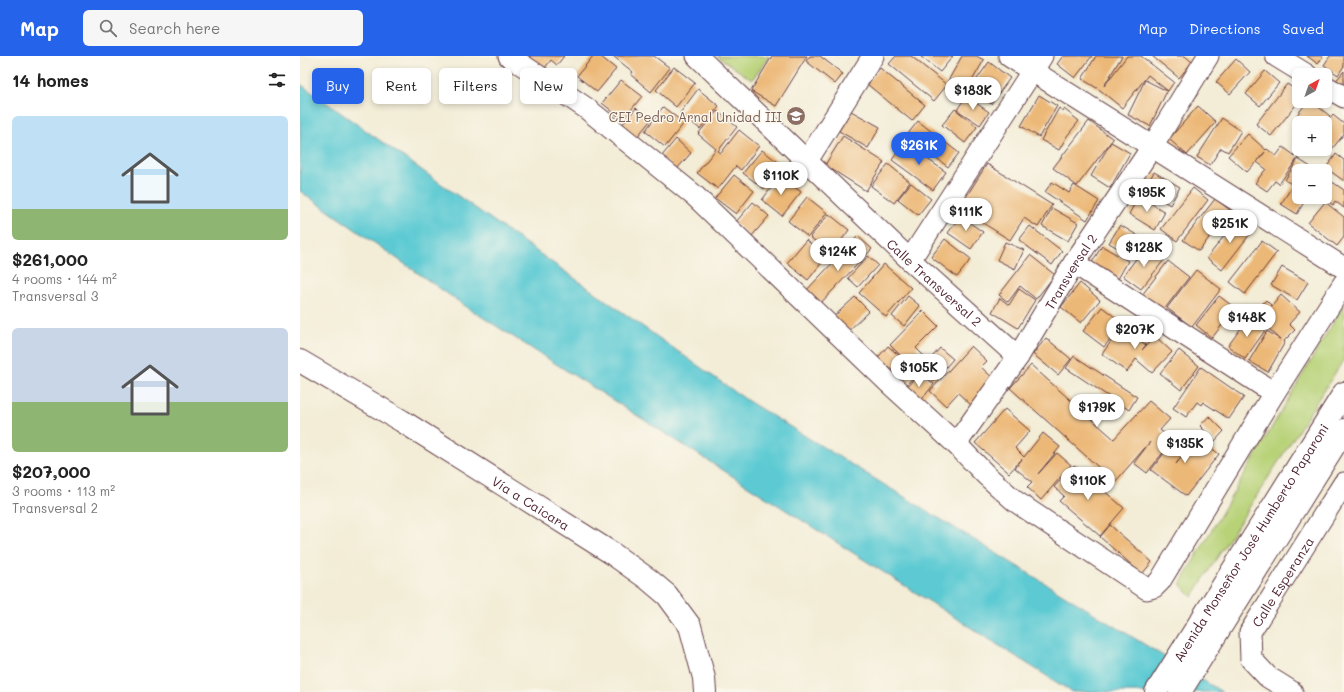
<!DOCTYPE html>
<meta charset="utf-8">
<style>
:root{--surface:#fff;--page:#f6f6f6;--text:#222;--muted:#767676;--accent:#2563eb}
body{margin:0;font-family:Mali,sans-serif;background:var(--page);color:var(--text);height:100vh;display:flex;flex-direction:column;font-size:15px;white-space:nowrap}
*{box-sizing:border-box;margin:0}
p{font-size:13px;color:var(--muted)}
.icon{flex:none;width:22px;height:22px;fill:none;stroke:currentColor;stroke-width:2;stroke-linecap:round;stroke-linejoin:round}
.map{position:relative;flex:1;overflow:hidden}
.panel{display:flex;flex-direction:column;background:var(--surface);width:300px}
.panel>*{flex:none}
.guide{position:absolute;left:12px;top:12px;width:380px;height:36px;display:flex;gap:8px}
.needle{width:26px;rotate:40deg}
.controls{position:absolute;left:992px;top:12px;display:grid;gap:8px}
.controls a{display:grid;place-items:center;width:40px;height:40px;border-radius:6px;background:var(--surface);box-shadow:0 2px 6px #0003;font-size:20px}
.price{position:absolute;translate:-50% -34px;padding:0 9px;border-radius:14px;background:#fff;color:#222;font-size:13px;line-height:26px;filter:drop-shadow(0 1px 2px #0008)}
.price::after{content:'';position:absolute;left:50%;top:24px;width:12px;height:9px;margin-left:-6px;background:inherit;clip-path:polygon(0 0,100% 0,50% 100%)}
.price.active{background:var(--accent);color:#fff}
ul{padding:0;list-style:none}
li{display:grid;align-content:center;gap:8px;height:212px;padding:0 12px}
li span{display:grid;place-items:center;height:124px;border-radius:6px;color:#555}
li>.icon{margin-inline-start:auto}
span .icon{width:72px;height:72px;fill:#fffc;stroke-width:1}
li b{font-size:17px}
h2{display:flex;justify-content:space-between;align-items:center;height:48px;padding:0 12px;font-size:17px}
.chip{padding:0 14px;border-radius:6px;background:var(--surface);box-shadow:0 2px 6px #0003;font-size:14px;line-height:36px}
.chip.active{background:var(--accent);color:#fff}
header{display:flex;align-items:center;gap:24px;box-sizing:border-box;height:56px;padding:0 20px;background:var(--accent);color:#fff}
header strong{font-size:19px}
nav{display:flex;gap:22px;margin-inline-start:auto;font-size:14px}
.search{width:280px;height:36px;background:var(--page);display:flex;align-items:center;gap:10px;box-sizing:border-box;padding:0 14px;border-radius:6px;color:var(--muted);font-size:15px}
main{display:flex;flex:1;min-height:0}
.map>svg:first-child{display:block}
</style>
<header>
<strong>Map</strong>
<div class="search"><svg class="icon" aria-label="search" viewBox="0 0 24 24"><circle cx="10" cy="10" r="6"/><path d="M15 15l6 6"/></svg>Search here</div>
<nav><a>Map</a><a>Directions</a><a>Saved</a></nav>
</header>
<main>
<section class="panel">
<h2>14 homes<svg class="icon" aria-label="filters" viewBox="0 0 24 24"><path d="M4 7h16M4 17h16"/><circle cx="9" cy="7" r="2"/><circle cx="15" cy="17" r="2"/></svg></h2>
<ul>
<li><span style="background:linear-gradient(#bfe0f5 75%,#8fb573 0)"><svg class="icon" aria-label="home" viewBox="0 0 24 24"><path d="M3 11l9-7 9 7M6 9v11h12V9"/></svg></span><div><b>$261,000</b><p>4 rooms · 144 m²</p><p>Transversal 3</p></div></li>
<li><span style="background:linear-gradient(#c9d6e8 60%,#8fb573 0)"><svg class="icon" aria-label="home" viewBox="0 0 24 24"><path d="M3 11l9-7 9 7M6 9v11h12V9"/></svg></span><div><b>$207,000</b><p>3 rooms · 113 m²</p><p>Transversal 2</p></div></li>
</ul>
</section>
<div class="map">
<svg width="1044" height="636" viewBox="0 0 1044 636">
<rect width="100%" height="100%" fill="#fbf7ec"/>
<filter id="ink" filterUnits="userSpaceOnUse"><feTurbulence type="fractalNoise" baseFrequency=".025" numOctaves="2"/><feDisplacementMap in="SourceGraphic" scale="8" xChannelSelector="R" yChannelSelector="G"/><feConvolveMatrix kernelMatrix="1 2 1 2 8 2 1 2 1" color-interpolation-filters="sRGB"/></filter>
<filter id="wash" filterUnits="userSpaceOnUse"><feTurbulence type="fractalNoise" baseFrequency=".012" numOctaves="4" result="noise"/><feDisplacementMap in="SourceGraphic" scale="16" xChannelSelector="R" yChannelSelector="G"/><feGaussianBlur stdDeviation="0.9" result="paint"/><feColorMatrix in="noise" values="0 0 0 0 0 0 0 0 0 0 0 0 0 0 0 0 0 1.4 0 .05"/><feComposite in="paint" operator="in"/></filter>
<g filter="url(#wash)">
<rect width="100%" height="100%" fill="#f3edd7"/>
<g fill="#b7d277" stroke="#807851">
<polygon points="417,0 469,0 452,24"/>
<polygon points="1044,248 1044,303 892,541 880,528"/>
</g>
<polygon fill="#5dcad3" stroke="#54747f" points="0,28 448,345 922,636 772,636 168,252 0,135"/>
<g id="blocks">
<g fill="#ecb877">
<polygon points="219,0 264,0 257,9 251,4 241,17"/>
<polygon points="293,0 300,0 316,13 297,36 277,20"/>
<polygon points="313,0 354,0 370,12 351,36 331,19 333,16"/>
<polygon points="472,0 507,0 476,50 451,35"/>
<polygon points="510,0 520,0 543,18 535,28 506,5"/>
<polygon points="596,0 611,0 647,29 634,45 589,8"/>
<polygon points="620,0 653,0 640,16"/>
<polygon points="662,0 676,0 684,4 666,35 648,25"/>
<polygon points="763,0 792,0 775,22 757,8"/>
<polygon points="796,0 822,0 804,30 827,0 841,0 874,26 868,35 848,19 822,52 800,34 782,23"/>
<polygon points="852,0 885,0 892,6 879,22"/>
<polygon points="1007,0 1023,0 1018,8"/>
<polygon points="1030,0 1044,0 1044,10 1038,19 1024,9"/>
<polygon points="936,3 950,16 930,38 916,26"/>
<polygon points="689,6 710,22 691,48 670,33"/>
<polygon points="374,11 395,27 376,51 356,34"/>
<polygon points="580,12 625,49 612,65 567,28"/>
<polygon points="965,15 979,27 960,50 946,38"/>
<polygon points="1044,15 1044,33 1035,26"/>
<polygon points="321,24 342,40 323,64 302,47"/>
<polygon points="845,24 867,35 850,70 828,59"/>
<polygon points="987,28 999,36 999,45 971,80 956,68"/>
<polygon points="398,33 419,50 400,73 380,57"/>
<polygon points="739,39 757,50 739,81 721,70"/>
<polygon points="666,40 689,56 680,69 657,54"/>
<polygon points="1008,45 1011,45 1030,60 1024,67 999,67 999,69 993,64"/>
<polygon points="898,50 916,66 887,99 869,83"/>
<polygon points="363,51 384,67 365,91 345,75"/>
<polygon points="336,52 350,65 337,81 322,69"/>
<polygon points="759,52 763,55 764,53 779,65 767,80 759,94 741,84"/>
<polygon points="655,53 677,71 665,87 642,69"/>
<polygon points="417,55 437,71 418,95 421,97 439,74 459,90 441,114 436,110 418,133 397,117 416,93 398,78"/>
<polygon points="551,55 580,71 568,92 539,75"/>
<polygon points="1033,59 1044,68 1044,78 1032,93 1025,87 1025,69"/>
<polygon points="922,62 941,75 928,96 921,92 910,109 897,101"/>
<polygon points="618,65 659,97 648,111 607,79"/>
<polygon points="789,65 813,83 777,130 753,112"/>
<polygon points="948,78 966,94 967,93 976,100 983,91 998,102 979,128 975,125 967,135 955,127 966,113 957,106 965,96 947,116 928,100"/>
<polygon points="543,80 584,106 566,135 525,109"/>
<polygon points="376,83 391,97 376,114 361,101"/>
<polygon points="811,86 830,97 810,132 791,120"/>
<polygon points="604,87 646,116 633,134 592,104"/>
<polygon points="462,94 483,110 464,133 443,117"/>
<polygon points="1036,98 1044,104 1044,125 1026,112"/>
<polygon points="998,103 1017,115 999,115 999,141 1007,141 997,158 981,148 993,129 985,124"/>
<polygon points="588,108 610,126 594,147 571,130"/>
<polygon points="687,108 752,149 738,171 724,162 710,184 659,152"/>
<polygon points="854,116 880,131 870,149 844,133"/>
<polygon points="434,119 454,135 436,158 415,142"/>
<polygon points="480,120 501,136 482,160 462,144"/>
<polygon points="1025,121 1044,134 1044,152 1035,145 1033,149 1021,141 1025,141"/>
<polygon points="752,126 769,137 774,129 799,145 787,164 745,136"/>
<polygon points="611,127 631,143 618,159 598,143"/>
<polygon points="893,132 908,144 877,185 861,173"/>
<polygon points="839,140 865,156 855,174 829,158"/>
<polygon points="507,141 527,157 508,181 488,165"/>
<polygon points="915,143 930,154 899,195 883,184"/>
<polygon points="453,146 469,160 451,181 435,167"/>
<polygon points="1025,146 1044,161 1044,181 1037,190 1008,167"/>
<polygon points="752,152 778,167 768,185 742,170"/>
<polygon points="529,158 549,174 531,198 510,181"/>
<polygon points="660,160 683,176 671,193 648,177"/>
<polygon points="939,161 954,173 922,214 907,202"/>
<polygon points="820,169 845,184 835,202 809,187"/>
<polygon points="730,170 762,195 752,209 719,184"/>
<polygon points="558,180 572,193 517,251 503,238"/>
<polygon points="645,183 671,203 657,221 631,201"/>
<polygon points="506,184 527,200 508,224 487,207"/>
<polygon points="962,185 977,196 945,238 930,226"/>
<polygon points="705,186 724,194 715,213 697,204"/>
<polygon points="802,190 828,205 818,223 791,208"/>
<polygon points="846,190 864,204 841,233 823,220"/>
<polygon points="730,199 755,219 736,243 720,230 708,246 699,239"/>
<polygon points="568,200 578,209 558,231 548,222"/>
<polygon points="868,205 889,221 863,255 842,239"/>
<polygon points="584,208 611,232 586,261 559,237"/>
<polygon points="982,211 1008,226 997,244 971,229"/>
<polygon points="896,214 921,233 892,271 867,252"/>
<polygon points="780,227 800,244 781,267 761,251"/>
<polygon points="719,233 735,244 718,272 692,256 700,242 709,249"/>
<polygon points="981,239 1000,256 989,268 995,274 984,285 985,286 968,316 949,305 967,275 981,284 953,258 966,244 972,250"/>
<polygon points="608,240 620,250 604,270 592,260"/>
<polygon points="919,240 935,252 912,282 896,269"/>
<polygon points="555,241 569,255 543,280 529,265"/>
<polygon points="802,251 823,267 804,291 783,275"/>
<polygon points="623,255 638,270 616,292 628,304 616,315 590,289"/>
<polygon points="949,261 966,273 945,303 928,290"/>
<polygon points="827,263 837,270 831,278 846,289 842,294 855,280 872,296 852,317 836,303 827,316 802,298"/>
<polygon points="746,282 771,303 758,319 733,298"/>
<polygon points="588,290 603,303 588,321 573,307"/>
<polygon points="671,290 687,305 681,311 695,324 671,349 658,337 646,350 630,335"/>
<polygon points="640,292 653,303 634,325 621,314"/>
<polygon points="879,294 899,310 881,334 860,317"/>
<polygon points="774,300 837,341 829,354 766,312"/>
<polygon points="602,307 615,319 602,334 588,322"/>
<polygon points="731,309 814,383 849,345 870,363 860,374 873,384 847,417 834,407 850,386 815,426 710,332"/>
<polygon points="901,311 944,341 929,363 903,346 901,349 897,346 886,361 873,352"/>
<polygon points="619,316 634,328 619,347 604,335"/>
<polygon points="705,353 730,375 715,392 724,401 743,377 760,391 738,418 757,397 771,409 741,444 727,431 732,426 715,412 722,403 709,417 675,387"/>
<polygon points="909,360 924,375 915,385 900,370"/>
<polygon points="897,381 919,398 886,440 851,414 875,383 887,392 876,408"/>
<polygon points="774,409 824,452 800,480 759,445 764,440 754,431"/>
<polygon points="810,469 852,506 842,518 800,481"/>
</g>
</g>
</g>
<g filter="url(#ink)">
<use href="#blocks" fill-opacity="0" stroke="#633e45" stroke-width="1"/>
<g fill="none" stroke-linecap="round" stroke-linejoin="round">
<defs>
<g id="minor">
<polyline points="209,0 286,52 395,140 588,326 656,388 687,420 715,445 847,533 854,531 860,525 974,337 1044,227"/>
<path id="s1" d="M 397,0 L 610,204 L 718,301"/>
<polyline points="709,0 1044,212"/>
<polyline points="976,0 1007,19"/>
<polyline points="1025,30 1044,41"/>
<polyline points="507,105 573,0"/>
<polyline points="610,204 742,0"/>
<polyline points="774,207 974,337"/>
<path id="s2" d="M 656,388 L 718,301 L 774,207 L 852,91 L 908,0"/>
<path id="s3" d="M 992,636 L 968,621 L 951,603 L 950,576 L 1044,427"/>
</g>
<g id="tertiary">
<path id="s4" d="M 0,305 L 102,365 L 310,496 L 348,523 L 367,539 L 390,570 L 404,622 L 405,636"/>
<path id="s5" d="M 856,636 L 1044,337"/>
<polyline points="880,636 1044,374"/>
</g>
</defs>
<use href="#minor" stroke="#633e45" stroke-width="23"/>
<use href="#tertiary" stroke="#633e45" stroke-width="24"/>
<use href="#minor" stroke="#fff" stroke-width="21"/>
<use href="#tertiary" stroke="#fff" stroke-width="22"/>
</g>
</g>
<defs>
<symbol id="school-disc" viewBox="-11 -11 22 22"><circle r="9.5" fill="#8d6e63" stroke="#fbf7ec"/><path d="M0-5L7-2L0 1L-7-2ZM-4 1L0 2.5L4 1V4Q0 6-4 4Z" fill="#fff"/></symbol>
</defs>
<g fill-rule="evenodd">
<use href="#school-disc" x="485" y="49" width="22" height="22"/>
</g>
<g text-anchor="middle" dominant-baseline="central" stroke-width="3" stroke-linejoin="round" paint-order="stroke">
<g font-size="13" fill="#785e54" stroke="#fbf7ec" text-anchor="end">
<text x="482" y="60">CEI Pedro Arnal Unidad III</text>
</g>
<g font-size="13" fill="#4a1f2b" stroke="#fbf7ec">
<text stroke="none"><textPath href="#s2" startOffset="207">Transversal 2</textPath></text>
<text stroke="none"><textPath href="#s1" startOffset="328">Calle Transversal 2</textPath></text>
<text stroke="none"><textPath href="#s4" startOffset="271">Vía a Caicara</textPath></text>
<text stroke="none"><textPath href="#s5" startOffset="177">Avenida Monseñor José Humberto Paparoni</textPath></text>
<text stroke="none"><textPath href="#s3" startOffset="140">Calle Esperanza</textPath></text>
</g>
</g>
</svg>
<div class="controls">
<a><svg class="needle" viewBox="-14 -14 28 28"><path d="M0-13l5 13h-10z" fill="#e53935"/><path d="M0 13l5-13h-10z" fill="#767676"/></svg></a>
<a>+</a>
<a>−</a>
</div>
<b class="price" style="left:673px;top:55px">$183K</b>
<b class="price active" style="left:619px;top:110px">$261K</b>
<b class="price" style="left:481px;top:140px">$110K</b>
<b class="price" style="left:847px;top:157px">$195K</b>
<b class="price" style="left:666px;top:176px">$111K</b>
<b class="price" style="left:930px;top:188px">$251K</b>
<b class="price" style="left:844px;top:212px">$128K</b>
<b class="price" style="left:538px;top:216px">$124K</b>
<b class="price" style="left:947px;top:282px">$148K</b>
<b class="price" style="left:835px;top:294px">$207K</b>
<b class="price" style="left:619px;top:332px">$105K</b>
<b class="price" style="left:797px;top:372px">$179K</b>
<b class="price" style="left:885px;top:408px">$135K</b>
<b class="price" style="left:788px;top:445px">$110K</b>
<div class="guide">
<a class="chip active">Buy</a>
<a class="chip">Rent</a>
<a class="chip">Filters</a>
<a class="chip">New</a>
</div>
</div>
</main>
